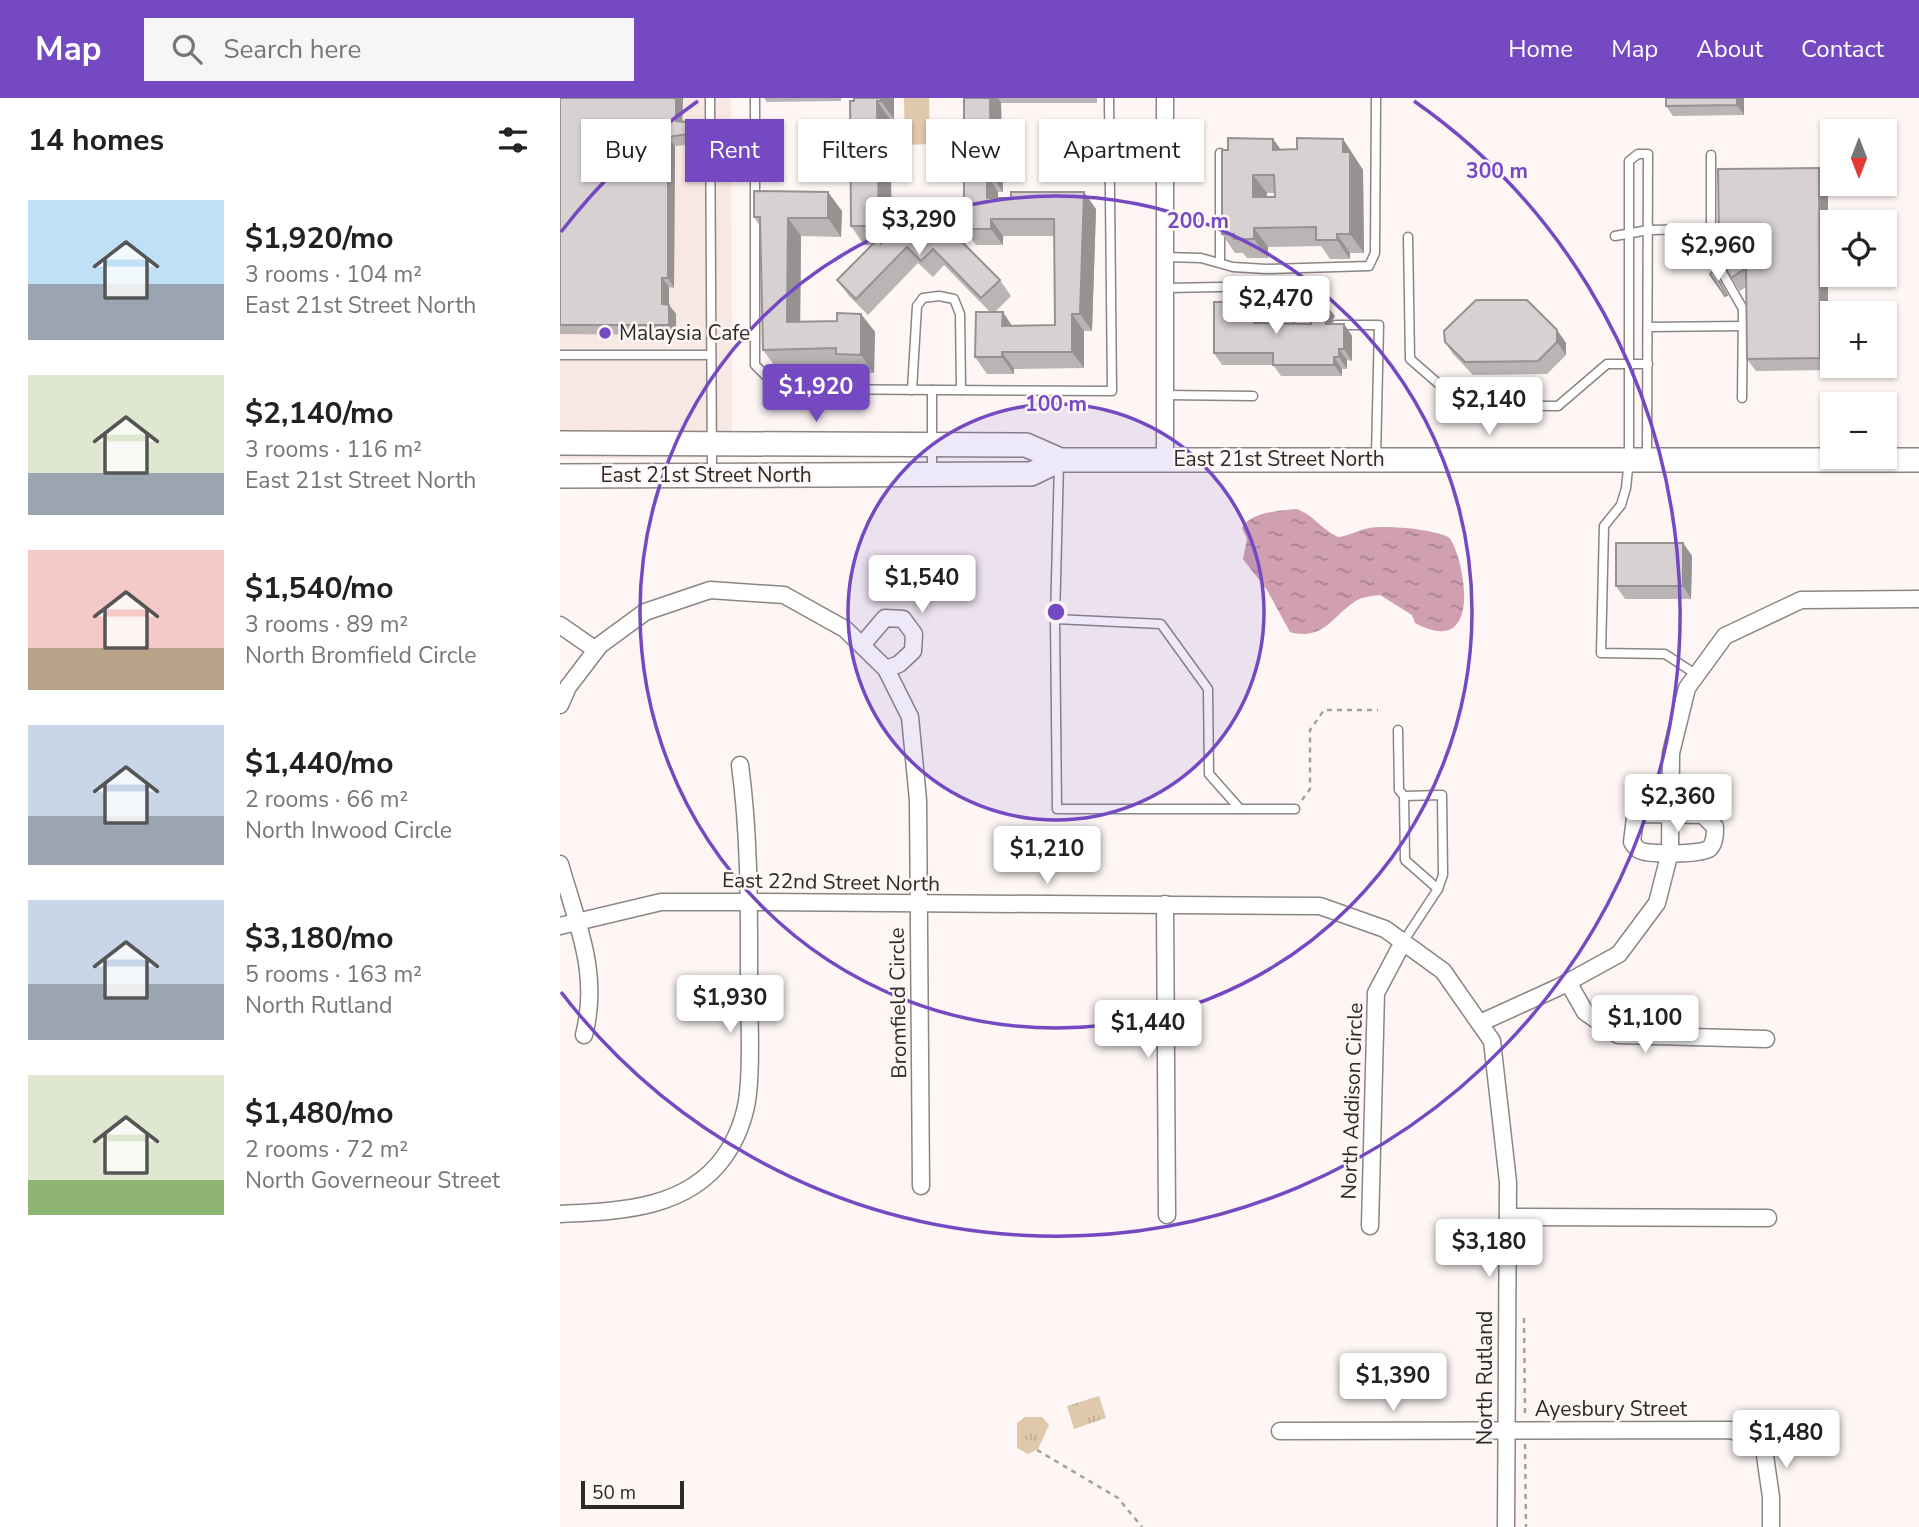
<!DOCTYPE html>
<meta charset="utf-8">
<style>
:root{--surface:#fff;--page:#f6f6f6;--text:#222;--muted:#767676;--accent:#7549c2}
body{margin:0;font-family:"Nunito Sans",sans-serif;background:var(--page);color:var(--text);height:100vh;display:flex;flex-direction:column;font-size:26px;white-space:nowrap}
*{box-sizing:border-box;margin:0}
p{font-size:23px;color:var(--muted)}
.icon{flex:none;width:38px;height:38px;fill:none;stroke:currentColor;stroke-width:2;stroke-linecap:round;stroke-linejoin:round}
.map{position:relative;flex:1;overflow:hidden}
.panel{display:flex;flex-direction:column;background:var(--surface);width:560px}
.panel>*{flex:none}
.top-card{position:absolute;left:21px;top:21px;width:665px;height:63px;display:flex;gap:14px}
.needle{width:46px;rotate:180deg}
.tools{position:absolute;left:1260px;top:21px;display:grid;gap:14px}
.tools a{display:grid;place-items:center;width:77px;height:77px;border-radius:0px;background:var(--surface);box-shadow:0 2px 5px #0004;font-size:35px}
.scale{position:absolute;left:21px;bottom:18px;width:103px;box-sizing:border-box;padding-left:7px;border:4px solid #2d2a2a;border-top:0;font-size:19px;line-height:24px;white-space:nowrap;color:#2d2a2a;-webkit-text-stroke:5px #fdf6f5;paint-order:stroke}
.price{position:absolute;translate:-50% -60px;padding:0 16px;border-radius:7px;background:#fff;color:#222;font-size:23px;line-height:46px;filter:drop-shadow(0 2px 4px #0008)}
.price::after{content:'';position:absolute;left:50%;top:42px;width:21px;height:16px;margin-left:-10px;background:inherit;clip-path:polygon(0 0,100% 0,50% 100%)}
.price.current{background:var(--accent);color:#fff}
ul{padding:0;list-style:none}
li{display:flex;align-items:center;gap:21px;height:175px;padding:0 28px}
li span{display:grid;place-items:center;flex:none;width:196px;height:140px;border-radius:0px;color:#555}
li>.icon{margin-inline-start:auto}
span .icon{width:84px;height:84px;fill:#fffc;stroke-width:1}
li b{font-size:30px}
h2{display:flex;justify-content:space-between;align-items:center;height:84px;padding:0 28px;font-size:30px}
.chip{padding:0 24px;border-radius:0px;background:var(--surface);box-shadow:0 2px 5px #0004;font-size:24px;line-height:63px}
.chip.current{background:var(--accent);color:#fff}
header{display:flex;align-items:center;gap:42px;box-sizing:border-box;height:98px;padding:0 35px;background:var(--accent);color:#fff}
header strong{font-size:33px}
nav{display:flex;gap:38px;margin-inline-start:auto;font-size:24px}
.search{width:490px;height:63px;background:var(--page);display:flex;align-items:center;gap:18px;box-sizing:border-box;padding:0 24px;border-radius:0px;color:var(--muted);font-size:26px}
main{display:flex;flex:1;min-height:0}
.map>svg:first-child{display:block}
</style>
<header>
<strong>Map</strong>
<div class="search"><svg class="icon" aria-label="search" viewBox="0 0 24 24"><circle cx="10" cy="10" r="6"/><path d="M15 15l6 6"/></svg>Search here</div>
<nav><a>Home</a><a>Map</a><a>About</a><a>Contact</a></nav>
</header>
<main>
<section class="panel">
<h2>14 homes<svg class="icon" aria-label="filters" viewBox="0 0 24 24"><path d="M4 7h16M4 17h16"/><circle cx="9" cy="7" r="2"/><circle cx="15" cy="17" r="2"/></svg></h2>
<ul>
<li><span style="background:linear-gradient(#bfe0f5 60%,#9aa5b1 0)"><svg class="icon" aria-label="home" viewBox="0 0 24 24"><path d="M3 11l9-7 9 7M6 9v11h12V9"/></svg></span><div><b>$1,920/mo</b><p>3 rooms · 104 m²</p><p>East 21st Street North</p></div></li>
<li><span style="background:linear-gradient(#dfe7d0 70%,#9aa5b1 0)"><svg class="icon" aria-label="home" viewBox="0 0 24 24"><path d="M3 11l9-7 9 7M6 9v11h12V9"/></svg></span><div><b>$2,140/mo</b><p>3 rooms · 116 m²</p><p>East 21st Street North</p></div></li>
<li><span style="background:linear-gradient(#f6c9c9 70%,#b9a48a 0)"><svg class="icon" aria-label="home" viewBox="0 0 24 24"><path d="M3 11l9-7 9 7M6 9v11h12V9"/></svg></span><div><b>$1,540/mo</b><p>3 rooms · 89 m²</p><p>North Bromfield Circle</p></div></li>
<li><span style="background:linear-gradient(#c9d6e8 65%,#9aa5b1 0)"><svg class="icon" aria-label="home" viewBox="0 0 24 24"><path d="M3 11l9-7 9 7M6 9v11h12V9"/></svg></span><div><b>$1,440/mo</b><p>2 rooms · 66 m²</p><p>North Inwood Circle</p></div></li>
<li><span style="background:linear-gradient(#c9d6e8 60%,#9aa5b1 0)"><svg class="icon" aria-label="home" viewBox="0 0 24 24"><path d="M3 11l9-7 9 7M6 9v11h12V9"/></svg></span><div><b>$3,180/mo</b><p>5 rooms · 163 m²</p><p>North Rutland</p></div></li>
<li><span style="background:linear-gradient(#dfe7d0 75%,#8fb573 0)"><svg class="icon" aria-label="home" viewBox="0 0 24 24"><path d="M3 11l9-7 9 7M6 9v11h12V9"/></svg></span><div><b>$1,480/mo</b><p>2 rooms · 72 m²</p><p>North Governeour Street</p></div></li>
</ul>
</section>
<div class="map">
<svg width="1359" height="1429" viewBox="0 0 1359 1429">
<defs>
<pattern id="park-tufts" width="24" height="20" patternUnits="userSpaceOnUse" patternTransform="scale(1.75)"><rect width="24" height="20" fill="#e0c8aa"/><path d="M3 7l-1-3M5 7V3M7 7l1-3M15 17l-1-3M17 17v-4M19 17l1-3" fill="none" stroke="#c0ac92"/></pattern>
<pattern id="water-ripples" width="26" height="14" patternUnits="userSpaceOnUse" patternTransform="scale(1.75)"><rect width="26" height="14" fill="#d09fb1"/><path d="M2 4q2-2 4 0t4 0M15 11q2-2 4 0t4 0" fill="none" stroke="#a98290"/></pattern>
</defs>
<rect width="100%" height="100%" fill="#fdf6f5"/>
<polygon fill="#f7e8e4" points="0,0 171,0 172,359 0,361"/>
<polygon fill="#e0c8aa" points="344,0 369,0 370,46 345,47"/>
<g fill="url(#park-tufts)">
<polygon points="539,1298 546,1320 514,1331 507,1308"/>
<polygon points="465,1319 482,1319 489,1327 478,1351 468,1356 457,1350 457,1325"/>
</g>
<path fill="url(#water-ripples)" d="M 737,411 C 754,417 762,432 778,439 C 789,438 798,432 809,430 C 828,427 871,431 888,439 C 900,445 930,565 855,525 L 852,517 L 820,497 C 811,498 800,499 793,505 C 772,519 763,543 730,534 L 707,492 L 683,461 L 687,441 L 682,430 C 692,413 719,413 737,411 Z"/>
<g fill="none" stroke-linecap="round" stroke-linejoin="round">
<defs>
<g id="lane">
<polyline points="150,0 152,375"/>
<polyline points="195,0 195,267 211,283 234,291 552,293 549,0"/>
<polyline points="660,55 660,164"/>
<polyline points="1151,57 1151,155 1183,211 1182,300"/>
<polyline points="1055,138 1088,132 1151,131"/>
<polyline points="848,139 850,261 903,307 998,308 1047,266 1088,266"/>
<polyline points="605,159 641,160 673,169 706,171 809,168 815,155 816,0"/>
<polyline points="606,190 716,188 727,196 737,221 757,226"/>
<polyline points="776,227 819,227 816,358"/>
<polyline points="1088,229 1183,228"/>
<polyline points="0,257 151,257"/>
<polyline points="352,292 357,208 363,200 379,198 394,201 400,216 401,292"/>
<polyline points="372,292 372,373"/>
<polyline points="605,297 693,298"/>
<polyline points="1087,358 1088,56 1078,56 1069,63 1069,361 1066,390 1061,407 1044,428 1041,555 1105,556 1137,577"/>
<polyline points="499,365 495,521 497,711 735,711"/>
<polyline points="495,521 601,526 648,591 649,676 680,711"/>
<polyline points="838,632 839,692 844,698 882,697 883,777 878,791 843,844"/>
<polyline points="844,698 845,762 878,791"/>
</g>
<g id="street">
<polyline points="605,361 605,0"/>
<polyline points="0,527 36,552"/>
<polyline points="302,547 325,520 343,521 354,536 353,553 339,566 326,571"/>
<polyline points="0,607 8,589 40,547 85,514 150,492 224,497 285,531 326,571 350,619 358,702 361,1088"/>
<path d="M 1083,716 L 1143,717 L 1155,729 C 1155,736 1155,744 1150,750 C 1143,757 1088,757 1079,752 C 1076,750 1074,747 1072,744 L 1075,720 Z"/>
<path d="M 0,766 C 17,826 40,875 24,937"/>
<polyline points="605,806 607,1117"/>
<polyline points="0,828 101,804 189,804 760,808 825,831 883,873 932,943 948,1084 946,1429"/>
<polyline points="1008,884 1025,914 1058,937 1206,941"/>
<polyline points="920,925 999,889 1059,856 1097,805 1110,754 1111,655 1127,590 1165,538 1241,502 1359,501"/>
<path d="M 0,1116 C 58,1113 126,1112 164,1059 C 177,1041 186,1017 188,995 C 192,961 189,924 189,889 C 189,815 190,741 180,667"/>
<polyline points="948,1119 1208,1120"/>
<polyline points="810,1128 816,895 843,844"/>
<polyline points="720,1333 1171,1332 1203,1344 1211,1399 1211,1429"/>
</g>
<g id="secondary">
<polyline points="0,345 466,347 500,362 1359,362"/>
<polyline points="0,378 471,376 500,362"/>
</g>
</defs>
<use href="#lane" stroke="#8b8584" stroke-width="11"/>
<use href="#street" stroke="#8b8584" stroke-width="19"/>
<use href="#secondary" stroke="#8b8584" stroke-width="26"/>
<g stroke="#a59f9f" stroke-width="2.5" stroke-dasharray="5 5" stroke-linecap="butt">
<polyline points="742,702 750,691 750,632 764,612 818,612"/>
<polyline points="964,1220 965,1319"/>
<polyline points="965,1346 966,1429"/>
<polyline points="477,1352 558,1400 582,1429"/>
</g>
<use href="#lane" stroke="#fff" stroke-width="8"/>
<use href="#street" stroke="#fff" stroke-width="16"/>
<use href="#secondary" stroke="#fff" stroke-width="23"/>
</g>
<g fill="#bab4b4" fill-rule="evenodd">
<polygon points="0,0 123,0 122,24 126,24 133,34 135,46 115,48 114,190 109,189 109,207 116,216 116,237 0,236"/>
<polygon points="204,0 281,0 281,3 207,4"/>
<polygon points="334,0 334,21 330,21 332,134 351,129 374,130 440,182 451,198 435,214 452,227 495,227 494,138 443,138 443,147 416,147 404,131 404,0 537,0 537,5 441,5 443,94 438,94 438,100 536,111 532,233 524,233 524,270 454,271 454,276 427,276 415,259 430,214 384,167 373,179 358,165 308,217 289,198 277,182 312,147 304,147 291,128 294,3"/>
<polygon points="1184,0 1184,17 1113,18 1106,8"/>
<path d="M 713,41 L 721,52 L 737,51 L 783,41 L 803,72 L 804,155 L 790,155 L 790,161 L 770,161 L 761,148 L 708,149 L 708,160 L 687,160 L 683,155 L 675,155 L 662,136 L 668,52 ZM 707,95 L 715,95 L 715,99 L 707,99 Z"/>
<polygon points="1259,70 1268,83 1268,272 1196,273 1187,261 1187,188 1180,193 1171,180 1163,153"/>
<polygon points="282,113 281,139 241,138 240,223 277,223 301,216 315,234 314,275 289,275 285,269 216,270 203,252 200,128 194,119"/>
<polygon points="694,204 702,215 702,225 751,226 757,216 751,207 775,218 770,226 784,226 792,238 792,263 787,262 787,271 782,271 782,278 721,278 713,267 662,267 654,255"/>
<polygon points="997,232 1006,245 1006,257 987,276 913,277 893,256 885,244"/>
<polygon points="1123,445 1132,458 1131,501 1065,501 1056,488"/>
</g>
<g fill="#979292">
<polygon points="116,0 123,0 122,33 116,23"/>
<polygon points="321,0 334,0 334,21 321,3"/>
<polygon points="430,0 438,0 441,5 443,94 431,77"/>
<polygon points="1177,0 1184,0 1184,17 1177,7"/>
<polygon points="317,3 330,21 332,147 319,128"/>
<polygon points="126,24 133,34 135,46 128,36"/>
<polygon points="108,39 115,48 114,190 108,180"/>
<polygon points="713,41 727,60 713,52"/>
<polygon points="783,41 803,72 804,155 790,136 783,54"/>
<polygon points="1259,70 1268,83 1268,272 1260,260"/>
<polygon points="427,77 438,94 438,117 427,100"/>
<polygon points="693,77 707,95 707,118 693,99"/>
<polygon points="268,94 282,113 281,139 268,120"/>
<polygon points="524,94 536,111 532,233 520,216"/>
<polygon points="228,120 241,138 240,243 227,224"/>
<polygon points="431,121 443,138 443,147 431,131"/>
<polygon points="694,130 708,149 708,160 694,141"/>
<polygon points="777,136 790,155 790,161 777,142"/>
<polygon points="102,180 109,189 109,207 116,216 116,237 109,227 102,206"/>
<polygon points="694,204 702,215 702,237 694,225"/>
<polygon points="766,207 775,218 770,228 766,226 761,216"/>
<polygon points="443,214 454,231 442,228"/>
<polygon points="301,216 315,234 314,275 301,257"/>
<polygon points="512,216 524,233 524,270 512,254"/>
<polygon points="784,226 792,238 792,263 784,251"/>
<polygon points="997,232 1006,245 1006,257 997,244"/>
<polygon points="779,251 787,262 787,271 779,259"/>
<polygon points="442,254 454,271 454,276 442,259"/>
<polygon points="774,259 782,271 782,278 774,267"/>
<polygon points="1123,445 1132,458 1131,501 1123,488"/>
</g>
<g fill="#d8d1d1" stroke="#979292" stroke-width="2" fill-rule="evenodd">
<polygon points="0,0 116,0 116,23 126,24 128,36 108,39 108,180 102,180 102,206 109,207 109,227 0,227"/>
<polygon points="294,0 321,0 321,3 317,3 319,128 291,128 290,3 294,3"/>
<polygon points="404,0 430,0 431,77 427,77 427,100 451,100 451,94 524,94 520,216 512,216 512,254 442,254 442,259 415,259 416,214 443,214 442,228 495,227 494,121 431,121 431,131 404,131"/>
<polygon points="1106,0 1177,0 1177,7 1106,8"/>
<path d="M 668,40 L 713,41 L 713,52 L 737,51 L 737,40 L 783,41 L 783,54 L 790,54 L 790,136 L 777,136 L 777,142 L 756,142 L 756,129 L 694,130 L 694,141 L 674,141 L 674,136 L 662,136 L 662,52 L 668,52 ZM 693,77 L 714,77 L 715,99 L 693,99 Z"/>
<polygon points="1259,70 1260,260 1187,261 1186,170 1171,180 1158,156 1163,153 1159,146 1158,71"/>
<polygon points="194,93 268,94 268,120 228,120 227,224 277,223 277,215 301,216 301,257 276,256 276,250 203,252 200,119 194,119"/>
<polygon points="362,118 374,130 381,123 440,182 421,200 373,151 361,163 347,149 296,201 277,182 321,138 321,145 344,122 351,129"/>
<polygon points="1153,173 1167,197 1165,198 1150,176"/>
<polygon points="916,202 967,202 997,232 997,244 978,263 905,264 885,244 884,233"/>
<polygon points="654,204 694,204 694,225 751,226 751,221 758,215 751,207 766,207 761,216 766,226 784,226 784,251 779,251 779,259 774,259 774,267 713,267 713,255 654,255"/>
<rect x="1056" y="445" width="67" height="43"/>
</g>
<circle cx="496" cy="514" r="208" fill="#7549c2" fill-opacity=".12"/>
<g fill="none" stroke="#7549c2" stroke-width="3.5">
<circle cx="496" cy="514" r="208"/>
<circle cx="496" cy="514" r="416"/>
<path d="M1 134A624 624 0 0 1 138 3M854 3A624 624 0 1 1 1 894"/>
</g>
<circle fill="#7549c2" stroke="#fdf6f5" stroke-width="2.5" cx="45" cy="235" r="7"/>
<g text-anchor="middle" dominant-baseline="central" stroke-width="5" stroke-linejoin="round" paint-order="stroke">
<g font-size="21" fill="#2d2a2a" stroke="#fdf6f5" text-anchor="start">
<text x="59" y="235">Malaysia Cafe</text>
</g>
<g font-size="21" fill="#2d2a2a" stroke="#fdf6f5">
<text x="719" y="361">East 21st Street North</text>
<text x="146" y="377">East 21st Street North</text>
<text transform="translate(271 784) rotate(1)">East 22nd Street North</text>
<text transform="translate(338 905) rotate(-91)">Bromfield Circle</text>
<text transform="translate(792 1003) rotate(-88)">North Addison Circle</text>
<text transform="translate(925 1280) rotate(-90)">North Rutland</text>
<text x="1051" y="1311">Ayesbury Street</text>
</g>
</g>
<circle cx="496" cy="514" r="10" fill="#7549c2" stroke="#fdf6f5" stroke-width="3.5"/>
<g font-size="21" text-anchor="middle" font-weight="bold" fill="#7549c2" stroke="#fdf6f5" stroke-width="5" stroke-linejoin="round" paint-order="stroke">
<text x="937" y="80">300 m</text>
<text x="638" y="130">200 m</text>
<text x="496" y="313">100 m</text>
</g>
</svg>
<div class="tools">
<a><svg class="needle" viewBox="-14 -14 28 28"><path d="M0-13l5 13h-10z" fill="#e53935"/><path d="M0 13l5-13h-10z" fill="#767676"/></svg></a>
<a><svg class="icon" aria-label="locate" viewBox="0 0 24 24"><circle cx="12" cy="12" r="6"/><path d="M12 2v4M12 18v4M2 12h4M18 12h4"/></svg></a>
<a>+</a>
<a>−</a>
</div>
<div class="scale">50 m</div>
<b class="price" style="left:359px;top:159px">$3,290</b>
<b class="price" style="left:1158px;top:185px">$2,960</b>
<b class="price" style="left:716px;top:238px">$2,470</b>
<b class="price current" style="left:256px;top:326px">$1,920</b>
<b class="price" style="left:929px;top:339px">$2,140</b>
<b class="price" style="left:362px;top:517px">$1,540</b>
<b class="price" style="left:1118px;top:736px">$2,360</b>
<b class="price" style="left:487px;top:788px">$1,210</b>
<b class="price" style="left:170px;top:937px">$1,930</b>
<b class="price" style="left:1085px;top:957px">$1,100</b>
<b class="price" style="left:588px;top:962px">$1,440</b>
<b class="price" style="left:929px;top:1181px">$3,180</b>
<b class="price" style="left:833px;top:1315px">$1,390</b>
<b class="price" style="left:1226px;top:1372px">$1,480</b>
<div class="top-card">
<a class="chip">Buy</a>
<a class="chip current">Rent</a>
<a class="chip">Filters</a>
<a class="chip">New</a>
<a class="chip">Apartment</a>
</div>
</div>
</main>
